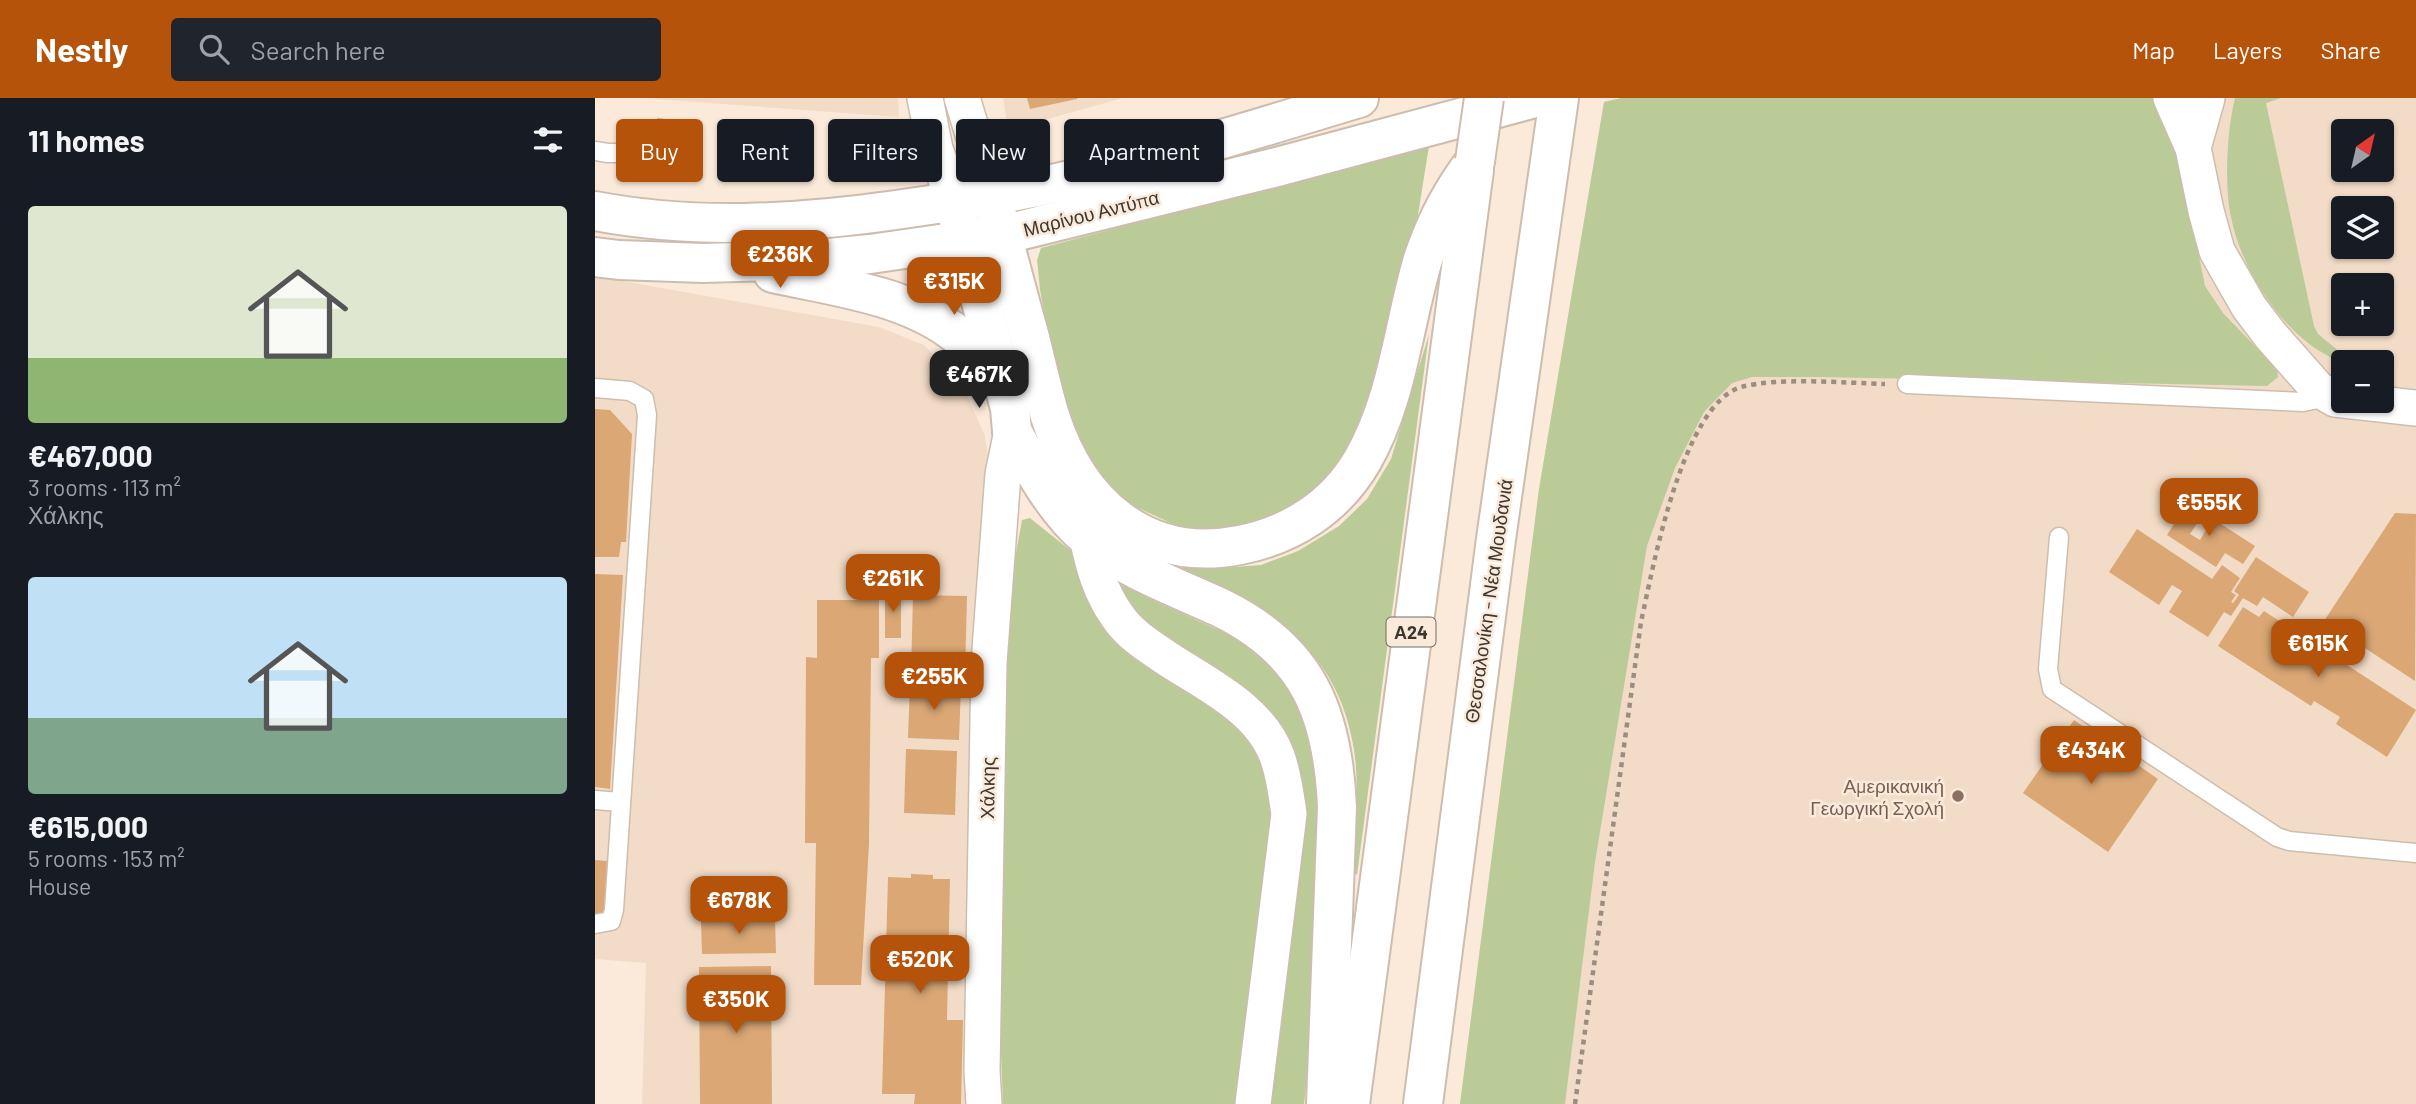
<!DOCTYPE html>
<meta charset="utf-8">
<style>
:root{--surface:#171b24;--page:#20242c;--text:#f1f3f6;--muted:#9ea1a6;--accent:#b45309}
body{margin:0;font-family:Barlow,sans-serif;background:var(--page);color:var(--text);height:100vh;display:flex;flex-direction:column;font-size:26px;white-space:nowrap}
*{box-sizing:border-box;margin:0}
p{font-size:23px;color:var(--muted)}
.icon{flex:none;width:38px;height:38px;fill:none;stroke:currentColor;stroke-width:2;stroke-linecap:round;stroke-linejoin:round}
.map{position:relative;flex:1;overflow:hidden}
.side{display:flex;flex-direction:column;background:var(--surface);width:595px}
.side>*{flex:none}
.guide{position:absolute;left:21px;top:21px;width:665px;height:63px;display:flex;gap:14px}
.needle{width:46px;rotate:34deg}
.fabs{position:absolute;left:1736px;top:21px;display:grid;gap:14px}
.fabs a{display:grid;place-items:center;width:63px;height:63px;border-radius:7px;background:var(--surface);box-shadow:0 2px 5px #0004;font-size:35px}
.price{position:absolute;translate:-50% -60px;padding:0 16px;border-radius:14px;background:var(--accent);color:#fff;font-size:23px;line-height:46px;filter:drop-shadow(0 2px 4px #0008)}
.price::after{content:'';position:absolute;left:50%;top:42px;width:21px;height:16px;margin-left:-10px;background:inherit;clip-path:polygon(0 0,100% 0,50% 100%)}
.price.active{background:#222;color:#fff}
ul{padding:0;list-style:none}
li{display:grid;align-content:center;gap:14px;height:371px;padding:0 28px}
li span{display:grid;place-items:center;height:217px;border-radius:7px;color:#555}
li>.icon{margin-inline-start:auto}
span .icon{width:126px;height:126px;fill:#fffc;stroke-width:1}
li b{font-size:30px}
h2{display:flex;justify-content:space-between;align-items:center;height:84px;padding:0 28px;font-size:30px}
.pill{padding:0 24px;border-radius:7px;background:var(--surface);box-shadow:0 2px 5px #0004;font-size:24px;line-height:63px}
.pill.active{background:var(--accent);color:#fff}
header{display:flex;align-items:center;gap:42px;box-sizing:border-box;height:98px;padding:0 35px;background:var(--accent);color:#fff}
header strong{font-size:33px}
nav{display:flex;gap:38px;margin-inline-start:auto;font-size:24px}
.search{width:490px;height:63px;background:var(--page);display:flex;align-items:center;gap:18px;box-sizing:border-box;padding:0 24px;border-radius:7px;color:var(--muted);font-size:26px}
main{display:flex;flex:1;min-height:0}
.map>svg:first-child{display:block}
</style>
<header>
<strong>Nestly</strong>
<div class="search"><svg class="icon" aria-label="search" viewBox="0 0 24 24"><circle cx="10" cy="10" r="6"/><path d="M15 15l6 6"/></svg>Search here</div>
<nav><a>Map</a><a>Layers</a><a>Share</a></nav>
</header>
<main>
<section class="side">
<h2>11 homes<svg class="icon" aria-label="filters" viewBox="0 0 24 24"><path d="M4 7h16M4 17h16"/><circle cx="9" cy="7" r="2"/><circle cx="15" cy="17" r="2"/></svg></h2>
<ul>
<li><span style="background:linear-gradient(#dfe7d0 70%,#8fb573 0)"><svg class="icon" aria-label="home" viewBox="0 0 24 24"><path d="M3 11l9-7 9 7M6 9v11h12V9"/></svg></span><div><b>€467,000</b><p>3 rooms · 113 m²</p><p>Χάλκης</p></div></li>
<li><span style="background:linear-gradient(#bfe0f5 65%,#7fa58c 0)"><svg class="icon" aria-label="home" viewBox="0 0 24 24"><path d="M3 11l9-7 9 7M6 9v11h12V9"/></svg></span><div><b>€615,000</b><p>5 rooms · 153 m²</p><p>House</p></div></li>
</ul>
</section>
<div class="map">
<svg width="1821" height="1006" viewBox="0 0 1821 1006">
<rect width="100%" height="100%" fill="#fbeada"/>
<g fill="#f2dcc7" fill-rule="evenodd">
<polygon points="46,0 303,0 304,19"/>
<polygon points="408,0 528,0 413,32"/>
<path d="M 1026,0 L 1821,0 L 1821,1006 L 865,1006 L 944,391 L 1009,4 ZM 1748,33 L 1787,33 L 1787,72 L 1748,72 ZM 1748,110 L 1787,110 L 1787,149 L 1748,149 ZM 1748,187 L 1787,187 L 1787,226 L 1748,226 ZM 1748,264 L 1787,264 L 1787,303 L 1748,303 Z"/>
<polygon points="0,178 284,229 329,247 368,288 390,338 398,394 377,1006 47,1006 51,865 0,861"/>
</g>
<g fill="#bacb98">
<polygon points="1026,0 1565,0 1582,48 1610,188 1628,215 1682,271 1683,279 1672,288 1225,279 1157,279 1137,285 1109,314 1080,370 1052,448 1000,764 970,1006 865,1006 944,391 1009,4"/>
<path d="M 1640,0 L 1686,0 L 1671,5 L 1719,228 L 1723,236 L 1751,259 L 1742,262 C 1690,241 1646,172 1636,119 C 1629,86 1632,32 1640,0 Z"/>
<polygon points="834,48 811,192 755,358 719,397 680,416 641,428 591,432 541,409 511,387 482,337 460,274 445,192 442,162 446,150"/>
<path d="M 834,236 L 762,777 L 759,775 C 759,735 765,691 759,652 C 739,525 640,499 539,452 L 584,465 L 626,470 L 666,467 L 703,453 L 744,428 L 772,401 L 796,361 Z"/>
<polygon points="435,420 481,457 655,644 673,672 682,699 648,1006 408,1006 402,857 410,516 427,422"/>
<polygon points="508,476 555,501 641,540 695,582 719,629 729,699 726,867 709,1006 669,1006 687,651 562,540"/>
</g>
<g fill="#daa775">
<polygon points="432,0 482,0 482,1 435,11"/>
<polygon points="62,20 107,25 104,49 59,43"/>
<polygon points="0,311 15,312 37,336 31,444 26,444 24,459 0,459"/>
<polygon points="1593,404 1609,415 1595,436 1605,442 1618,421 1660,448 1648,466 1630,455 1621,469 1572,437"/>
<polygon points="1800,415 1821,416 1820,583 1729,523"/>
<polygon points="1542,431 1617,481 1627,467 1645,480 1636,494 1641,497 1636,504 1638,505 1644,497 1639,493 1661,459 1714,494 1698,519 1668,499 1662,508 1648,500 1636,518 1629,514 1613,539 1574,514 1587,493 1577,487 1564,507 1514,474"/>
<polygon points="0,476 28,477 15,691 0,689"/>
<rect x="290" y="492" width="16" height="48"/>
<polygon points="318,497 372,498 370,577 316,576"/>
<polygon points="222,502 284,502 284,560 276,560 274,746 266,887 219,887 221,745 210,745 211,559 222,560"/>
<polygon points="1648,509 1664,519 1669,513 1821,612 1792,659 1741,626 1745,619 1719,603 1716,608 1623,548"/>
<polygon points="315,585 366,587 364,642 313,640"/>
<polygon points="1479,622 1563,681 1513,754 1428,695"/>
<polygon points="311,651 362,653 360,717 309,715"/>
<polygon points="0,762 12,763 9,816 0,816"/>
<polygon points="316,776 338,777 338,781 355,781 352,922 368,922 366,1006 319,1006 320,996 287,996 293,779 316,780"/>
<polygon points="180,820 181,855 107,856 106,822"/>
<polygon points="176,868 177,1006 105,1006 104,869"/>
</g>
<g fill="none" stroke-linecap="round" stroke-linejoin="round">
<defs>
<g id="lane">
<polyline points="0,53 13,55 81,55"/>
<polyline points="1312,286 1708,304 1718,302 1730,296"/>
<polyline points="0,290 35,293 49,301 52,317 19,812 16,823 0,826"/>
<polyline points="1464,439 1453,571 1457,591 1682,739 1694,743 1821,755"/>
<polyline points="0,702 25,704"/>
</g>
<g id="street">
<polyline points="330,0 340,51 359,103"/>
<polyline points="367,0 397,98"/>
<polyline points="1576,0 1598,50 1611,113 1622,153 1654,209 1676,238 1723,291 1740,301 1821,310"/>
<polyline points="1598,50 1612,0"/>
<path d="M 492,439 C 498,468 505,494 523,519 C 536,538 557,550 576,563 C 615,588 665,612 682,658 C 689,677 691,696 694,716 L 658,1006"/>
<polyline points="389,1006 387,973 394,565 408,376 417,333"/>
</g>
<g id="secondary">
<path d="M 0,113 C 99,132 202,126 301,112 C 350,105 399,98 448,88 C 555,65 660,31 764,0"/>
<polyline points="363,119 415,310 417,333"/>
<polyline points="0,159 24,162 108,165 213,162 275,156 407,137 678,70 940,0"/>
<path d="M 178,175 C 236,188 306,196 356,232 C 376,246 391,262 407,280"/>
</g>
<g id="highway">
<path d="M 397,98 C 409,144 421,190 434,236 C 441,263 447,291 455,318 C 483,405 549,466 645,447 C 696,437 740,409 767,363 C 803,301 808,228 828,161 C 840,125 857,93 880,63"/>
<path d="M 417,333 C 438,371 460,413 494,441 C 534,473 581,489 626,510 C 714,553 738,617 742,709 L 731,1006"/>
<polyline points="755,1006 879,72"/>
<polyline points="828,1006 901,441 964,0"/>
</g>
</defs>
<use href="#lane" stroke="#cdbdae" stroke-width="21"/>
<use href="#street" stroke="#cdbdae" stroke-width="38"/>
<use href="#secondary" stroke="#cdbdae" stroke-width="42"/>
<use href="#highway" stroke="#cdbdae" stroke-width="42"/>
<path stroke="#9a8e83" stroke-width="4.5" stroke-dasharray="5 5" stroke-linecap="butt" d="M 980,1006 L 1046,524 C 1058,470 1087,307 1146,289 C 1182,279 1251,285 1290,286"/>
<use href="#lane" stroke="#fff" stroke-width="18"/>
<use href="#street" stroke="#fff" stroke-width="35"/>
<use href="#secondary" stroke="#fff" stroke-width="38"/>
<use href="#highway" stroke="#fff" stroke-width="38"/>
<defs>
<polyline id="highway-bridge" points="880,63 889,0"/>
</defs>
<use href="#highway-bridge" stroke="#cdbdae" stroke-width="42" stroke-linecap="butt"/>
<use href="#highway-bridge" stroke="#fff" stroke-width="38"/>
</g>
<circle fill="#8d6e63" stroke="#fbeada" stroke-width="2.5" cx="1363" cy="698" r="7"/>
<g text-anchor="middle" dominant-baseline="central" stroke-width="5" stroke-linejoin="round" paint-order="stroke">
<rect fill="#fbeada" stroke="#756c63" stroke-width="2" x="791.5" y="519.5" width="49" height="29" rx="5"/>
<g font-size="18" font-weight="bold" fill="#3c3630">
<text x="816" y="534">Α24</text>
</g>
<g font-size="19" fill="#3c3630" stroke="#fbeada">
<text transform="translate(496 115) rotate(-14)">Μαρίνου Αντύπα</text>
<text transform="translate(893 503) rotate(-82)">Θεσσαλονίκη - Νέα Μουδανιά</text>
<text transform="translate(392 690) rotate(-89)">Χάλκης</text>
</g>
<g font-size="19" fill="#785e54" stroke="#fbeada" text-anchor="end">
<text x="1349" y="687">Αμερικανική<tspan x="1349" dy="22">Γεωργική Σχολή</tspan></text>
</g>
</g>
</svg>
<div class="fabs">
<a><svg class="needle" viewBox="-14 -14 28 28"><path d="M0-13l5 13h-10z" fill="#e53935"/><path d="M0 13l5-13h-10z" fill="#9ea1a6"/></svg></a>
<a><svg class="icon" aria-label="layers" viewBox="0 0 24 24"><path d="M12 4l9 5-9 5-9-5zM3 14l9 5 9-5"/></svg></a>
<a>+</a>
<a>−</a>
</div>
<b class="price" style="left:185px;top:192px">€236K</b>
<b class="price" style="left:359px;top:219px">€315K</b>
<b class="price active" style="left:384px;top:312px">€467K</b>
<b class="price" style="left:1614px;top:440px">€555K</b>
<b class="price" style="left:298px;top:516px">€261K</b>
<b class="price" style="left:1723px;top:581px">€615K</b>
<b class="price" style="left:339px;top:614px">€255K</b>
<b class="price" style="left:1496px;top:688px">€434K</b>
<b class="price" style="left:144px;top:838px">€678K</b>
<b class="price" style="left:325px;top:897px">€520K</b>
<b class="price" style="left:141px;top:937px">€350K</b>
<div class="guide">
<a class="pill active">Buy</a>
<a class="pill">Rent</a>
<a class="pill">Filters</a>
<a class="pill">New</a>
<a class="pill">Apartment</a>
</div>
</div>
</main>
